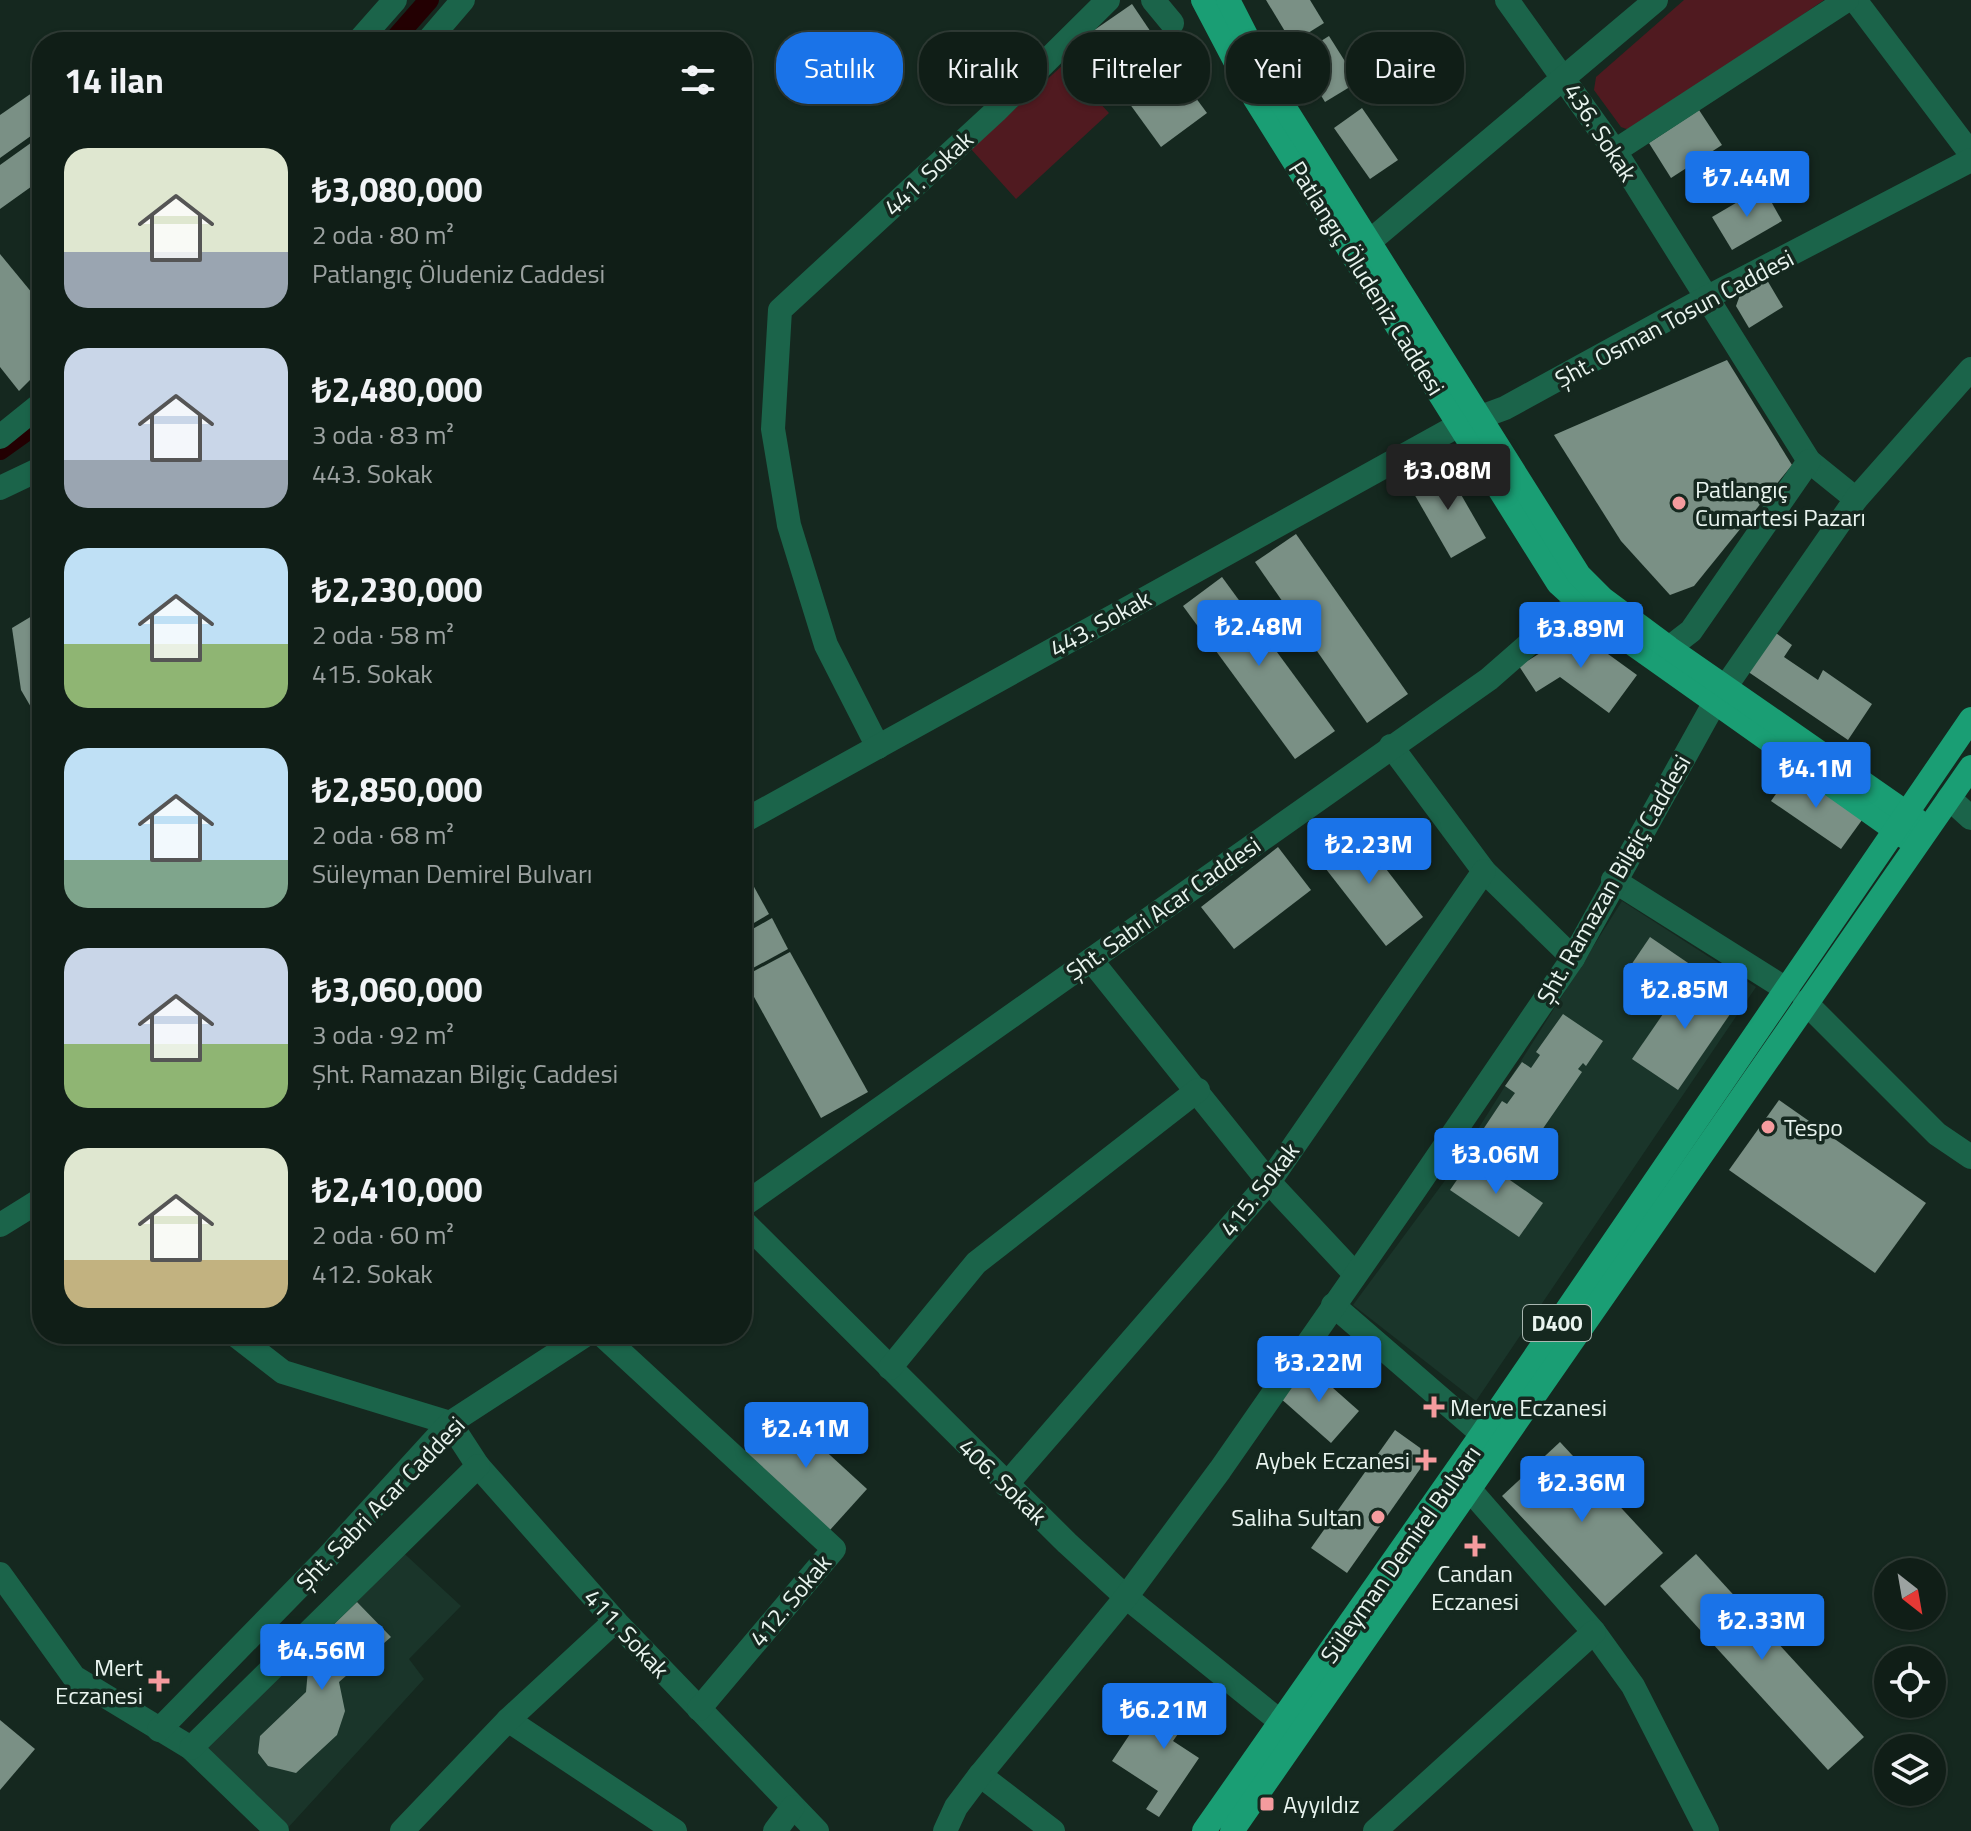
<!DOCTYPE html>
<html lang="tr">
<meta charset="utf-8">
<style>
:root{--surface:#101e17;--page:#1e2b24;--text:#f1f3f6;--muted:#9ca2a1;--line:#303c36;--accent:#1a73e8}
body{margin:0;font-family:"Titillium Web",sans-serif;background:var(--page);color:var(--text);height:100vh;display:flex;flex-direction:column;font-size:30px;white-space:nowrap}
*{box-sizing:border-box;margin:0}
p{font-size:26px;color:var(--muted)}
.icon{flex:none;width:44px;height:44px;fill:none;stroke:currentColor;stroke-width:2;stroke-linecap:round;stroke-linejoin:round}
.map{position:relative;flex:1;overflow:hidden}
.panel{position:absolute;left:32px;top:32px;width:720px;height:1312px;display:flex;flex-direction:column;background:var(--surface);border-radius:32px;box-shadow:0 2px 6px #0004,0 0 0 2px var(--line)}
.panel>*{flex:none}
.hud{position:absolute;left:776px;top:32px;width:760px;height:72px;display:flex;gap:16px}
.needle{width:52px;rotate:149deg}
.controls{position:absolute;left:1874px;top:1558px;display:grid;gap:16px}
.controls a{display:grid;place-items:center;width:72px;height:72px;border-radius:50%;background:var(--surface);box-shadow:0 2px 6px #0004,0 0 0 2px var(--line);font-size:40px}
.price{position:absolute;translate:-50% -68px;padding:0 18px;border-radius:8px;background:var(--accent);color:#fff;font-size:26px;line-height:52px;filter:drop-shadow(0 2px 4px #0008)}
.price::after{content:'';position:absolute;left:50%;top:48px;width:24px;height:18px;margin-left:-12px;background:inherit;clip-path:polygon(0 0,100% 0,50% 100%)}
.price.on{background:#222;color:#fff}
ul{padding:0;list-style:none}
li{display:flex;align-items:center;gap:24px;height:200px;padding:0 32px}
li span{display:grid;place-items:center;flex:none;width:224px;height:160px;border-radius:24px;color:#555}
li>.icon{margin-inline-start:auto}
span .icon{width:96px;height:96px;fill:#fffc;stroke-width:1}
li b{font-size:34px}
h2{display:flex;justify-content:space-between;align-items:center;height:96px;padding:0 32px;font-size:34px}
.chip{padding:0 28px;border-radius:32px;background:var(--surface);box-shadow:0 2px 6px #0004,0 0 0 2px var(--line);font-size:28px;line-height:72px}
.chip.on{background:var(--accent);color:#fff}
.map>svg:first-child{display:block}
</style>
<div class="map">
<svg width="1971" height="1831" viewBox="0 0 1971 1831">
<rect width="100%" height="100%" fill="#15281f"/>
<g fill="#1a352a">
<polygon points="1622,901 1756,987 1476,1401 1353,1305 1449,1175"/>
<polygon points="395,1545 461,1606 409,1659 424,1679 285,1831 191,1748"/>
</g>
<g fill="#501a20">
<polygon points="1684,0 1824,0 1632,131 1621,127 1594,90 1596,77"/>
<polygon points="1064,64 1109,113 1016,199 971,149"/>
</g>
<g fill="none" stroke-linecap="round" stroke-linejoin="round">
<g stroke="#230002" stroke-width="20">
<polyline points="392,42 429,0"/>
<polyline points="0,450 42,420"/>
</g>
</g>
<g fill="#7a9085">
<polygon points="1266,0 1310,0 1324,23 1292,43"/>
<polygon points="1132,4 1163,50 1121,79 1090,33"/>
<polygon points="1329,36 1358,82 1325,102 1297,56"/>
<polygon points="1170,63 1207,113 1161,147 1124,96"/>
<polygon points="42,86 42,128 0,158 0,115"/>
<polygon points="1362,108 1398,160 1370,179 1334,128"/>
<polygon points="1699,110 1722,145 1671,178 1649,143"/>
<polygon points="42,135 42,179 0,209 0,165"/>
<polygon points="1763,187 1782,221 1732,250 1712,217"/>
<polygon points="0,254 42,305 42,368 19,391 0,367"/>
<polygon points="1767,280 1783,307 1749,328 1736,306 1740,295"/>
<polygon points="1727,360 1792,465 1694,586 1670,595 1621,541 1554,435"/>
<polygon points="1444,465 1486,538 1451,558 1409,485"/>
<polygon points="1296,534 1408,694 1367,723 1255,562"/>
<polygon points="1222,577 1335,731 1295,759 1183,606"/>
<polygon points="42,610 42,710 35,714 21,690 12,628"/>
<polygon points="1772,630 1792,645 1784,657 1818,680 1823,670 1872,704 1848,740 1744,669"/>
<polygon points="1579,633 1637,675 1609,713 1560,677 1536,692 1519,666 1571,634"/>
<polygon points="1792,771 1862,820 1841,849 1771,801"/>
<polygon points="1353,826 1423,917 1386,946 1315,855"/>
<polygon points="1278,847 1311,890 1234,949 1201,907"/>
<polygon points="753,885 769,914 742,930 742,891"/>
<polygon points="772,918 788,949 742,974 742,935"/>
<polygon points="1650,937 1694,967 1670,1001 1627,971"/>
<polygon points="790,952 868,1092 821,1118 743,977"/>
<polygon points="1692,972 1737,1004 1678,1090 1632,1059"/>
<polygon points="1563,1014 1603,1041 1586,1066 1583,1063 1578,1069 1582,1072 1524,1156 1484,1128 1502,1101 1507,1104 1515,1093 1505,1086 1522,1062 1531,1068 1540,1055 1536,1052"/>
<polygon points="1779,1100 1926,1203 1875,1273 1729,1170"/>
<polygon points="1474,1155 1543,1203 1519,1237 1450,1190"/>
<polygon points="1307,1365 1359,1411 1331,1443 1279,1397"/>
<polygon points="782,1411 867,1489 830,1530 744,1452"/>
<polygon points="1395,1430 1430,1455 1347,1573 1311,1548"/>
<polygon points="1560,1442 1663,1553 1605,1606 1502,1496"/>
<polygon points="1696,1554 1864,1737 1828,1770 1660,1586"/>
<polygon points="357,1602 391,1637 339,1682 345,1711 337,1735 296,1773 268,1766 258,1753 260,1736 306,1692 310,1647"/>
<polygon points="1183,1693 1219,1716 1207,1734 1187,1721 1173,1741 1199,1758 1159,1817 1146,1809 1158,1791 1112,1761 1140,1719 1158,1731"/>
<polygon points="0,1720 35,1749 0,1790"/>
</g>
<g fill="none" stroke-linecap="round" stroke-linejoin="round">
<g stroke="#1b644a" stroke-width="24">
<polyline points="1153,0 1172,23"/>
<polyline points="1507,0 1615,151 1809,461 1856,499"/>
<polyline points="1855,0 1971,154"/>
<polyline points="358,42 395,0"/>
<polyline points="427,42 463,0"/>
<polyline points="1615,151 1847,0"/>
<polyline points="1369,242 1656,0"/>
<polyline points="0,437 42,403"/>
<polyline points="0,488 42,468"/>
<polyline points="1669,648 1691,631 1809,461"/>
<polyline points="1726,686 1856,499 1971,369"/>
<polyline points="1391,746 1484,871 1573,958"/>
<polyline points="878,747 826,645 789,525 773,429 780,310 996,111 1108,0"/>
<polyline points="1949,798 1971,818"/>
<polyline points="742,822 1459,425 1505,408 1706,298 1971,160"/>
<polyline points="1613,880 1786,989"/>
<polyline points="1091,960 1269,1182 1355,1274"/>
<polyline points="1805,1002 1937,1134 1971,1157"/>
<polyline points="742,1206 1489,679 1577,602"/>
<polyline points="742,1220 1067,1543 1126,1597 1282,1723"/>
<polyline points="0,1225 42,1199"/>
<polyline points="1333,1305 1482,1434"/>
<polyline points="234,1334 283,1372 450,1423 478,1466 615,1621 817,1831"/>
<polyline points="601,1334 834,1549 699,1709"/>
<polyline points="890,1368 976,1263 1198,1090"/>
<polyline points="1454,1478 1470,1490 1594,1632 1633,1686 1707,1831"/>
<polyline points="1006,1485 1269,1182 1484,871"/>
<polyline points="0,1574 74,1677 191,1748 277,1831"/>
<polyline points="508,1720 675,1831"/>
<polyline points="159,1730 325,1560 450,1423 587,1334"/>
<polyline points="191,1748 478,1466"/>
<polyline points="980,1775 1053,1831"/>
<polyline points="402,1831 508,1720 615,1621"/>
<polyline points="775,1831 793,1807"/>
<polyline points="945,1831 956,1807 980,1775 1126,1597 1220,1470 1412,1194 1573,958 1715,702"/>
<polyline points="1375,1831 1594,1632"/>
</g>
<g stroke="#1a9e74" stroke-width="24">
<polyline points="1203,0 1255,99 1558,583 1599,620 1905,837"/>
<polyline points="1228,0 1276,94 1579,575 1603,599 1669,648 1918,821"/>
<polyline points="1204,1831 1482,1434 1971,719"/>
<polyline points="1232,1831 1971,767"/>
</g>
</g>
<g fill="#f59b9e" stroke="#15281f" stroke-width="3">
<circle cx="1679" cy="503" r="8"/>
<circle cx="1768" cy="1127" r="8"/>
<path d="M1430 1395h8v8h8v8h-8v8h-8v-8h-8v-8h8z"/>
<path d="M1422 1448h8v8h8v8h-8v8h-8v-8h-8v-8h8z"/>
<circle cx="1378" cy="1517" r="8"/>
<path d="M1471 1534h8v8h8v8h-8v8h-8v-8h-8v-8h8z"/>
<path d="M155 1669h8v8h8v8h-8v8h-8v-8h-8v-8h8z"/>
<rect x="1259" y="1796" width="16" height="16" rx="4"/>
</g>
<g text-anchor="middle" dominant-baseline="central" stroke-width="7" stroke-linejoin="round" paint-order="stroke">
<rect fill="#15281f" stroke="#a9b7b1" stroke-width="2" x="1523" y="1305" width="68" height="36" rx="6"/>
<g font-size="22" font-weight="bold" fill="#e9f4ef">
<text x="1557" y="1323">D400</text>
</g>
<g font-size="24" fill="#e9f4ef" stroke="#15281f">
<text transform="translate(1601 132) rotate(57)">436. Sokak</text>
<text transform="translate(928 173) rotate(-43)">441. Sokak</text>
<text transform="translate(1367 278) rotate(58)">Patlangıç Öludeniz Caddesi</text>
<text transform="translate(1674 318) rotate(-28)">Şht. Osman Tosun Caddesi</text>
<text transform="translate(1100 623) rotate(-29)">443. Sokak</text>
<text transform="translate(1613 879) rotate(-60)">Şht. Ramazan Bilgiç Caddesi</text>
<text transform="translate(1163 908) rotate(-35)">Şht. Sabri Acar Caddesi</text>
<text transform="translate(1259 1189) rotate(-52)">415. Sokak</text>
<text transform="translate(1003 1481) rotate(44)">406. Sokak</text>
<text transform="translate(380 1503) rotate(-46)">Şht. Sabri Acar Caddesi</text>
<text transform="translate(1400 1554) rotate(-55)">Süleyman Demirel Bulvarı</text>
<text transform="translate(790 1600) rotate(-50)">412. Sokak</text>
<text transform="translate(627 1633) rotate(47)">411. Sokak</text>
</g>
<g font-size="24" fill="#e9f4ef" stroke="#15281f" text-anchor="start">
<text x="1695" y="489">Patlangıç<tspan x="1695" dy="28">Cumartesi Pazarı</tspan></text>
<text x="1784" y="1127">Tespo</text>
<text x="1450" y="1407">Merve Eczanesi</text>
<text x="1410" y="1460" text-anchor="end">Aybek Eczanesi</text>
<text x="1362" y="1517" text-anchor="end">Saliha Sultan</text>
<text x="1475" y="1573" text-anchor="middle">Candan<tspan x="1475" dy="28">Eczanesi</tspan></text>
<text x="143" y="1667" text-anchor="end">Mert<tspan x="143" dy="28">Eczanesi</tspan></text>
<text x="1283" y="1804">Ayyıldız</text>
</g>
</g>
</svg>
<div class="controls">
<a><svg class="needle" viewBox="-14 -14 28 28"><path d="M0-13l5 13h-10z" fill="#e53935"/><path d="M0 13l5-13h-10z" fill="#9ca2a1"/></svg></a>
<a><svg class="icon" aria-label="locate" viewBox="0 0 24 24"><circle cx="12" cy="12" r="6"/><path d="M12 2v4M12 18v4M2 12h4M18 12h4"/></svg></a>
<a><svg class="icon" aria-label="layers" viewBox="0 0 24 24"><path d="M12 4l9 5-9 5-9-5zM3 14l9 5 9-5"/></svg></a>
</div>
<b class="price" style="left:1747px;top:219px">₺7.44M</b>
<b class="price on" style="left:1448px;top:512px">₺3.08M</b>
<b class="price" style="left:1259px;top:668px">₺2.48M</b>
<b class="price" style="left:1581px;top:670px">₺3.89M</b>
<b class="price" style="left:1816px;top:810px">₺4.1M</b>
<b class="price" style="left:1369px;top:886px">₺2.23M</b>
<b class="price" style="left:1685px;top:1031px">₺2.85M</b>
<b class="price" style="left:1496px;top:1196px">₺3.06M</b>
<b class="price" style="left:1319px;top:1404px">₺3.22M</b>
<b class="price" style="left:806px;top:1470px">₺2.41M</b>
<b class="price" style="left:1582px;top:1524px">₺2.36M</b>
<b class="price" style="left:1762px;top:1662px">₺2.33M</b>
<b class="price" style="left:322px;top:1692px">₺4.56M</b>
<b class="price" style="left:1164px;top:1751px">₺6.21M</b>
<div class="hud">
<a class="chip on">Satılık</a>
<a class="chip">Kiralık</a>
<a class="chip">Filtreler</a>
<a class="chip">Yeni</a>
<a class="chip">Daire</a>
</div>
<section class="panel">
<h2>14 ilan<svg class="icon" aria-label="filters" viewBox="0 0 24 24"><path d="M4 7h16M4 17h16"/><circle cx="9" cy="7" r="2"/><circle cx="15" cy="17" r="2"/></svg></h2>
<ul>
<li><span style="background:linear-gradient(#dfe7d0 65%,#9aa5b1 0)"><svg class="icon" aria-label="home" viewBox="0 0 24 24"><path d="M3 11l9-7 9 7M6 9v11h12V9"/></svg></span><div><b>₺3,080,000</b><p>2 oda · 80 m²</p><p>Patlangıç Öludeniz Caddesi</p></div></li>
<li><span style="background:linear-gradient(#c9d6e8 70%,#9aa5b1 0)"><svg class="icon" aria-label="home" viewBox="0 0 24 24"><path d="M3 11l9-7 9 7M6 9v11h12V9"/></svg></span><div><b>₺2,480,000</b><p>3 oda · 83 m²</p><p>443. Sokak</p></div></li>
<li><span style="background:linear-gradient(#bfe0f5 60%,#8fb573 0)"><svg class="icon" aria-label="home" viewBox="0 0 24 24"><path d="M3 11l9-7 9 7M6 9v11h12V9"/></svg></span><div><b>₺2,230,000</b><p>2 oda · 58 m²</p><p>415. Sokak</p></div></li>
<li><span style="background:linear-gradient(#bfe0f5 70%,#7fa58c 0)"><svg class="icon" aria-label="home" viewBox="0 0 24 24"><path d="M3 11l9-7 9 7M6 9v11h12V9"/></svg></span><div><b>₺2,850,000</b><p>2 oda · 68 m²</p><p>Süleyman Demirel Bulvarı</p></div></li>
<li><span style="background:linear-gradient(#c9d6e8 60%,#8fb573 0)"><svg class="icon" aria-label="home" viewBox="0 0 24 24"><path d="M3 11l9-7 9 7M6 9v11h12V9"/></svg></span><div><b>₺3,060,000</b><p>3 oda · 92 m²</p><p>Şht. Ramazan Bilgiç Caddesi</p></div></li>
<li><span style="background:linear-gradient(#dfe7d0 70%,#c2b280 0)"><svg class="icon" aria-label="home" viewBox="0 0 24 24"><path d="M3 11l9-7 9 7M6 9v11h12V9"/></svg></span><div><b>₺2,410,000</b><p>2 oda · 60 m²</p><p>412. Sokak</p></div></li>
</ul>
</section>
</div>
